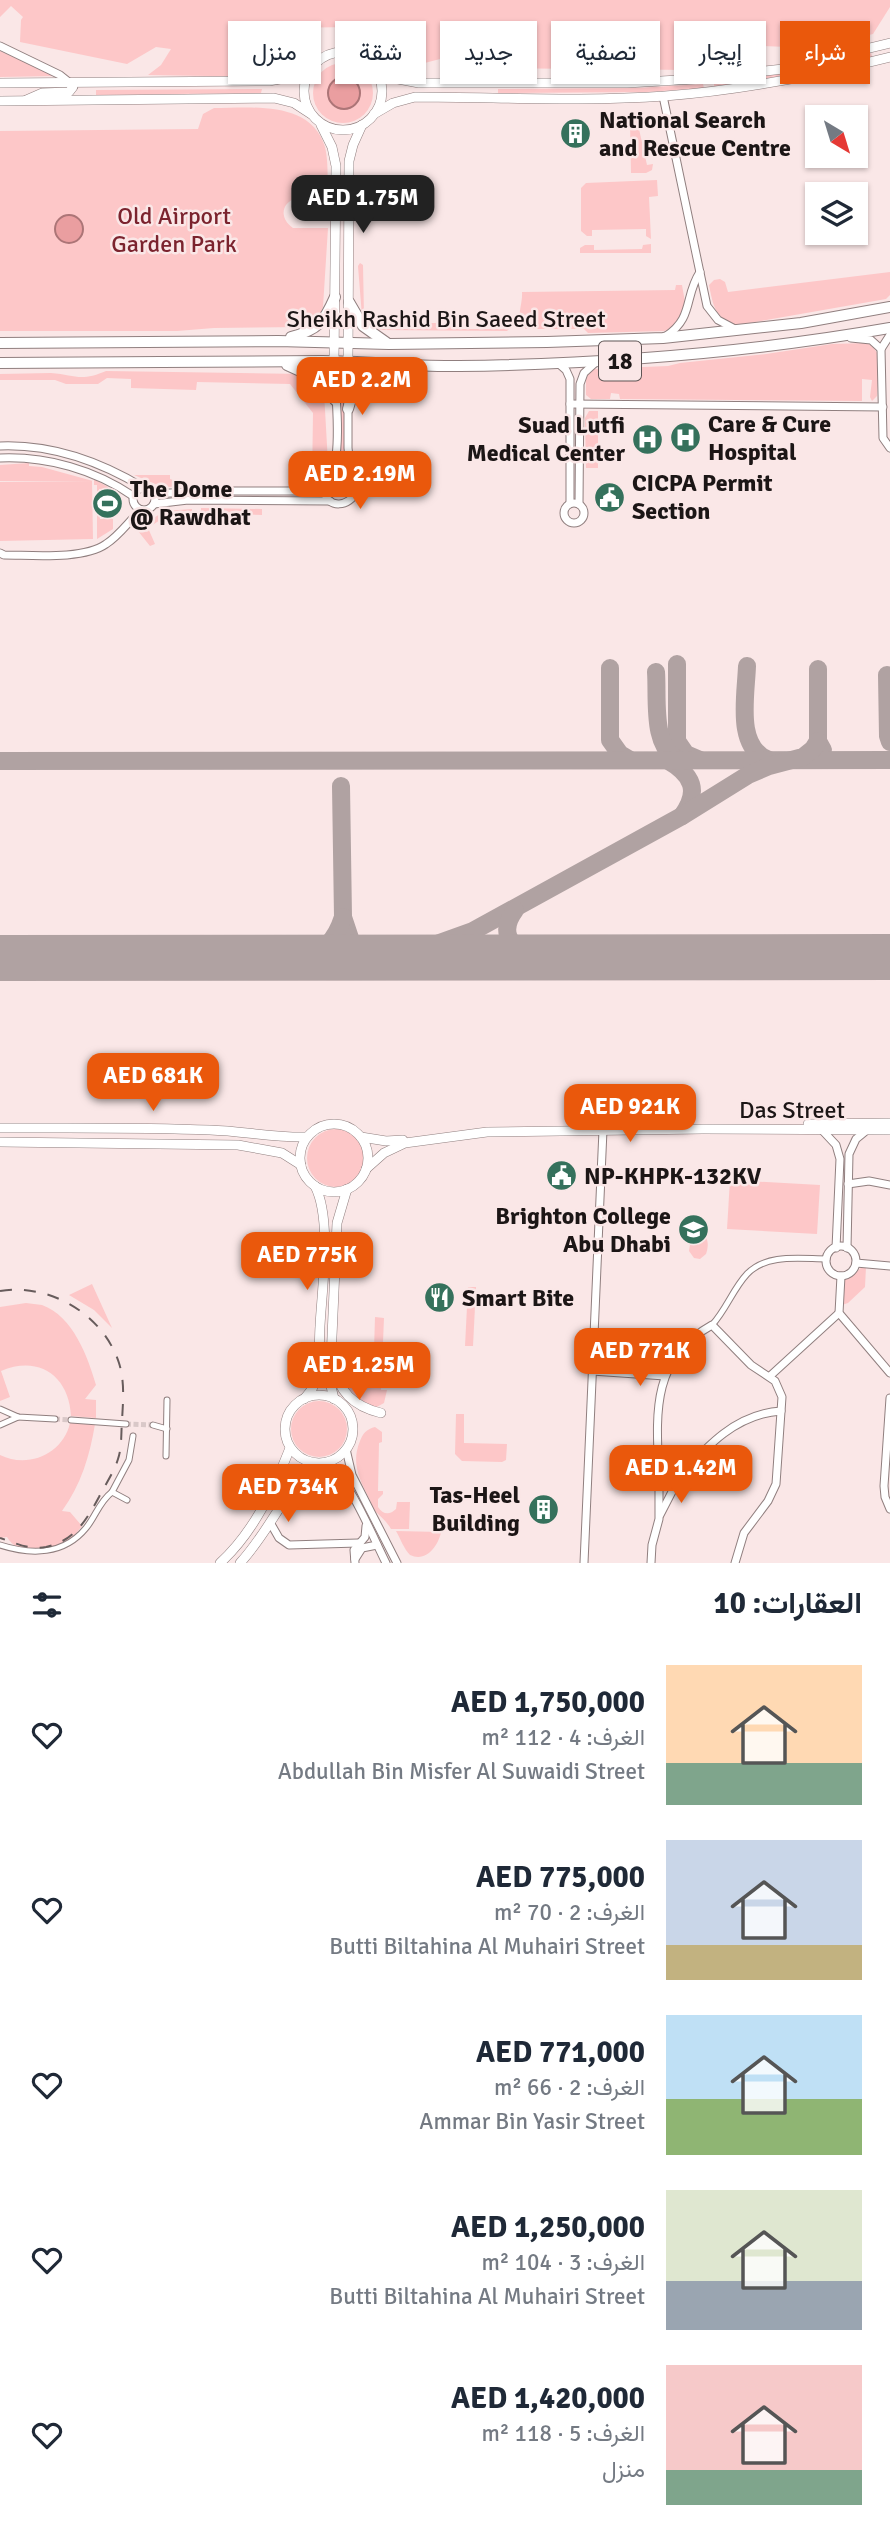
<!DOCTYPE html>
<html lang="ar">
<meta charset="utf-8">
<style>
:root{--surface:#fff;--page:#f2f2f3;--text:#1f2937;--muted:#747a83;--accent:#ea580c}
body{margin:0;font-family:Signika,Vazirmatn,sans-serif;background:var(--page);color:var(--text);direction:rtl;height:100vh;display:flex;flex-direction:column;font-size:26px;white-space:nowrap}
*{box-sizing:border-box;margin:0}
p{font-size:23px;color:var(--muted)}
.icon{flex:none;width:38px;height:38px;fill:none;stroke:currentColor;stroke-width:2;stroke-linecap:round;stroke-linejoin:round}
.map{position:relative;height:1563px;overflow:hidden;direction:ltr}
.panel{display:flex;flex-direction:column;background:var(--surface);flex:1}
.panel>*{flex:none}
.hud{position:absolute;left:21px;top:21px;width:849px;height:63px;direction:rtl;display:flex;gap:14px}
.needle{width:46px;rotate:142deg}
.buttons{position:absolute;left:805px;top:105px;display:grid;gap:14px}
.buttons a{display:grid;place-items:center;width:63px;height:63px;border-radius:0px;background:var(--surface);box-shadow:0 2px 5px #0004;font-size:35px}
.price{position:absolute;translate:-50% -60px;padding:0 16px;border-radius:14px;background:var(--accent);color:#fff;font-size:23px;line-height:46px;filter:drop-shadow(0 2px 4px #0008)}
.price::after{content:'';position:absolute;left:50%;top:42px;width:21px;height:16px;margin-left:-10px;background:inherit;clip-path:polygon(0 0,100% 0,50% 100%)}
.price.active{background:#222;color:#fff}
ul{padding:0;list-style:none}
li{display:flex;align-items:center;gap:21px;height:175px;padding:0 28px}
li span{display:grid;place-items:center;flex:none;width:196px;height:140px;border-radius:0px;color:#555}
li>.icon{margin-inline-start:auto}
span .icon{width:84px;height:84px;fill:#fffc;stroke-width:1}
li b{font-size:30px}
h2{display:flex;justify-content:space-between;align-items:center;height:84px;padding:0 28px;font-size:30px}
.pill{padding:0 24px;border-radius:0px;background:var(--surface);box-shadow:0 2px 5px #0004;font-size:24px;line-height:63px}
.pill.active{background:var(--accent);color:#fff}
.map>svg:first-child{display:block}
</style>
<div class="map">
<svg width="890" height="1563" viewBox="0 0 890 1563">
<rect width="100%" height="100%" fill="#fae7e7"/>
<g fill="#fdc7c8">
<path d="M 0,0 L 890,0 L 890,7 L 873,34 L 814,48 L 691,43 L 690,70 L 493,68 L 490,46 L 417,65 L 410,29 C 366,26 322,28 274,28 L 267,69 L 272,77 L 148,75 L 161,65 L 171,49 L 156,47 L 127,64 L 20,42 L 21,20 L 23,17 L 11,6 L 0,17 Z"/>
<polygon points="0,51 56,76 0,77"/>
<polygon points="871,53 872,57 812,72 714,88 714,83 797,70"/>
<circle cx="343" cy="93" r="30"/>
<polygon points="703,84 704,88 647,92 498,93 498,89 637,88"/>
<polygon points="262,89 261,93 96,95 96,90"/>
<path d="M 214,108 C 251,108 311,100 325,147 C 329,164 327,185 328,202 L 310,203 L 296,198 C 280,204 280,219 293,228 L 328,228 L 323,307 L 318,319 L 302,327 L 214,328 L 177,331 L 0,331 L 0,131 L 198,129 L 203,114 Z"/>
<polygon points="630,121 644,121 645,128 639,129 647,165 653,164 652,170 646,173 631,173"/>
<polygon points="657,180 658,196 649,197 651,239 646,236 646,229 592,230 592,236 587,236 581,231 581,188 586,183"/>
<polygon points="651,244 651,253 580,253 580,248 585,245 594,245 594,250 642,249 643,245"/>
<polygon points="360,263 363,265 364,316 367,321 375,323 378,329 425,329 423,323 450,323 454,329 503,329 502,324 509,326 509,329 507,331 378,330 367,326 362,316 358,266"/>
<path d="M 890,272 L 890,295 L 886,299 L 738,325 C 715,320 713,305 709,285 L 714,280 L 720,279 L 725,282 L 728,292 Z"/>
<path d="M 676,285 L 682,285 L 686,308 L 680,321 L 673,328 L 664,331 L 588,333 L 584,329 L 526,329 C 514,319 523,306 522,292 L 675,290 Z"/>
<polygon points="865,343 872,345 879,356 877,396 872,401 870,397 872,380 862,379 862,401 620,399 619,394 611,393 610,399 591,399 586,395 586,376 594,369 668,366 680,363 766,354 832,344"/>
<path d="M 106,371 L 303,374 L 312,377 L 324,392 L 328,463 L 312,481 L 313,413 L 290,384 L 197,382 L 196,390 L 131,388 L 131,379 L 107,378 L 98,384 L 66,384 L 55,380 L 0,380 L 0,374 C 17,374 34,373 51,373 C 75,375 81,382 106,371 Z"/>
<polygon points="340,378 345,378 345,466 338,465 340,444"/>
<polygon points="589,411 598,411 598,468 586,468 585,418"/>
<polygon points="29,463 29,466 42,467 93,481 0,481 0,465"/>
<polygon points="134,475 170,475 170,479 184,484 207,484 207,486 162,487"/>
<polygon points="94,479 108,487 108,489 99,489 100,519 113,519 113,529 97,539 97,485 94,485"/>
<polygon points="92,481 93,539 0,541 0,482"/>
<polygon points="201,508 262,509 262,515 201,513"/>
<polygon points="192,509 192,513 166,516 148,528 155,544 150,546 134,526 139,520 152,519 165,511"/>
<circle cx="336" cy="1158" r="29"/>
<polygon points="730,1180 820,1185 817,1234 727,1229"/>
<path d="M 699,1233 C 709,1236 709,1245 706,1254 L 700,1259 L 694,1258 L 689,1251 L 691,1238 Z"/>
<polygon points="862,1267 866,1267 865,1287 848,1303 842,1305 845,1279 854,1274"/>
<polygon points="92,1284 112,1328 94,1310 69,1295"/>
<polygon points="468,1287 476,1287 473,1346 465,1346"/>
<path d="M 26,1303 C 31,1304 37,1304 42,1305 C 73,1316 88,1357 96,1385 L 85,1399 L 96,1400 L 96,1418 L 71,1416 C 69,1376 39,1355 1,1371 L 10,1397 L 0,1401 L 0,1307 Z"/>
<path d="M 375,1317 L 384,1318 L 381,1390 L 387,1390 L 384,1403 L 375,1408 C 361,1403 353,1395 345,1383 L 373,1383 Z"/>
<circle cx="319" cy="1429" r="28"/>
<polygon points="456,1414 464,1414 464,1443 507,1444 506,1460 502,1462 462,1461 455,1454"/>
<path d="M 70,1423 L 95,1424 C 90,1455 81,1485 62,1511 L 70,1512 L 82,1526 C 77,1532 73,1538 66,1542 C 50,1552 17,1556 7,1537 L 0,1538 L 0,1455 C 28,1469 63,1454 70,1423 Z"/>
<path d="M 375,1427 L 382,1432 L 382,1442 L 379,1443 L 378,1491 L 383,1491 L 383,1494 L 378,1499 L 378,1507 C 383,1515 390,1515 396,1509 L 397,1502 L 410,1502 L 409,1529 L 391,1529 C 387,1522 382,1518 377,1513 C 373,1510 371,1502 369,1498 C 359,1479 351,1462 360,1441 C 363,1433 367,1429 375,1427 Z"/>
<path d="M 396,1531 L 441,1532 C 439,1544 427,1563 410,1555 C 404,1549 400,1538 396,1531 Z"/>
</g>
<g fill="#ea9ea0" stroke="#ac7577" stroke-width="2">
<circle cx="344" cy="93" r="16"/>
<circle cx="69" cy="229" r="14"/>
</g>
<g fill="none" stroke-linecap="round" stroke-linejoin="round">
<g stroke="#b0a2a2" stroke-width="18">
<polyline points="677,664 677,741 686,754 700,760"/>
<path d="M 747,666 C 746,696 735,748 769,760"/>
<polyline points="610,668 610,740 620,754 630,760"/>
<polyline points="818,669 818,741 823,750"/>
<path d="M 656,672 C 658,699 651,748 679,760"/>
<polyline points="887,675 888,736 890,742"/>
<path d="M 667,760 C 693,775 700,791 682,816"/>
<polyline points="0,761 890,760"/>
<polyline points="341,786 343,917 351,941 356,948 363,952 382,957 434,945 473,931 682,816 748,775 769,766 803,757 813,749 818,741"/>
<path d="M 515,910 C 500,930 508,944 527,957"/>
<path d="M 299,957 C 324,952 335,942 343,917"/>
</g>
<polyline stroke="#b0a2a2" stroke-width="46" points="0,958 890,957"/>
<g stroke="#d9c8c8" stroke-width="5" stroke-dasharray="5 2.5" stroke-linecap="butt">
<polyline points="55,1419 71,1420"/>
<polyline points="126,1424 153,1425"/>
</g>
<defs>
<g id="pedestrian">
<path d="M 712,1325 C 726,1310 733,1289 747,1274 C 767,1253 801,1259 827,1259"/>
<polyline points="0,1409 18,1417 55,1419"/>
<polyline points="71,1420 126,1424"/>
<polyline points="0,1425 18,1417"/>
<polyline points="153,1425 167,1429"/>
<polyline points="166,1456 167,1400"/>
<polyline points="127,1500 112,1492 129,1460 133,1436"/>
<path d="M 0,1545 C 31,1555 64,1555 86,1528 C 96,1516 99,1502 112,1492"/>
</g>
<g id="minor">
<polyline points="0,46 60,75 70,83"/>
<polyline points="663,96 707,306 718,320 735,329"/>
<polyline points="890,335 881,349 883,438 890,448"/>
<path d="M 666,336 C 694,318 684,296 700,272"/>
<polyline points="851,338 871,340 881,349"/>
<polyline points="348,363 348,448 351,475"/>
<polyline points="558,363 566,370 570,379 570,503"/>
<polyline points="570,404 883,407"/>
<path d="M 0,446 C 51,444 101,462 144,488"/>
<path d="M 0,458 C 47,456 95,470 133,496"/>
<path d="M 329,475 L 340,471 L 354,478 L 356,492 C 350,506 328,510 324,491 C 321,480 334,468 336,456 C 340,427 335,391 334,362"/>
<circle cx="144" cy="499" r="11"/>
<polyline points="153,494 205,491 302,491 314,487 325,480"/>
<circle cx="574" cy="513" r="10"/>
<polyline points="154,504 188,500 330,501"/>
<polyline points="579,504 580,384 584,373 595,363"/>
<path d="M 0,553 L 4,555 C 32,555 83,560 106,544 C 119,536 129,521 141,510"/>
<polyline points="822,1130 836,1145 840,1159 836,1248"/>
<polyline points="848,1184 869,1181 890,1185"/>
<circle cx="841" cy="1261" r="15"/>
<polyline points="847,1248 849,1154 856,1139 867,1130"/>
<polyline points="856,1263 890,1266"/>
<polyline points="841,1276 839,1313 890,1373"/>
<polyline points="593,1360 669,1364"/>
<polyline points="592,1371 665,1376"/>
<polyline points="770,1376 839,1313"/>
<polyline points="890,1398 884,1486 885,1497 890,1509"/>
<polyline points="346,1449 352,1475 397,1563"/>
<path d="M 326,1462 C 350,1480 372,1535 386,1563"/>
<circle cx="670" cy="1473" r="10"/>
<path d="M 659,1475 C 656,1413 651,1359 712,1325 L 751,1365 L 775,1381 L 782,1397 L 776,1484 L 768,1501 L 744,1533 L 735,1563"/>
<path d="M 679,1477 C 707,1446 736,1414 781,1411"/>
<polyline points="660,1515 677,1482"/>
<polyline points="271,1524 279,1538 289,1545 358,1543"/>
<polyline points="355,1559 362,1548 377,1545"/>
<polyline points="355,1563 354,1550 365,1537 366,1526"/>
<polyline points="584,1563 603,1130"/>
<polyline points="651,1563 652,1545 659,1519 659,1476"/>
</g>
<g id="tertiary">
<circle cx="343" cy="91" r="39"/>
<polyline points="375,68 398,79 419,83 627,83 695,79 783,69 890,43"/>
<polyline points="0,83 269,81 307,74"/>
<polyline points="26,100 42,93 69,92 73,87 71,83"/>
<polyline points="0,101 274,98 294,103 311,114"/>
<path d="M 374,114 L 393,103 L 415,97 C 498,97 582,102 665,96 C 742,90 815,76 890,57"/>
<polyline points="321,125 332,147 336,166 334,362"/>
<polyline points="348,363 349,161 353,145 362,125"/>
<polyline points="808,1124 890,1123"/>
<circle cx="334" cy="1158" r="34"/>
<path d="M 0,1128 C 70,1128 140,1127 210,1130 C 243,1131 275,1138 307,1137"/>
<polyline points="361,1137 386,1141 403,1140"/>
<polyline points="0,1142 238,1145 282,1153 301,1165"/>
<polyline points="366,1169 384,1153 405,1143 487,1132 703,1129 890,1130"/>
<path d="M 335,1366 C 338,1393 356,1407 381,1413"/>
<circle cx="319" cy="1429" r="34"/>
<path d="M 304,1399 C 310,1392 316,1385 317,1375 C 320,1360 319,1342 320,1326 C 322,1288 332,1219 315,1186"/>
<polyline points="334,1399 330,1382 337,1223 347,1189"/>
<path d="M 220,1563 C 253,1533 274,1489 290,1448"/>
<path d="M 240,1563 C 269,1532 284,1492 315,1463"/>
</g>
<g id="primary">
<polyline points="349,302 363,326 387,343"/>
<path d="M 291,337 C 318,330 324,322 335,297"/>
<polyline points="0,343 278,341 389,344 547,342 663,338 801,323 890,307"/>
<path d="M 0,363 C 107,363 215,361 322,361 C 368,361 413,367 459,366 C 604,364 747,353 890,328"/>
<polyline points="287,365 322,381 335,400"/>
<path d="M 348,409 C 354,386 362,374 384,366"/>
</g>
</defs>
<use href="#pedestrian" stroke="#907f7f" stroke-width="7"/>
<use href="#minor" stroke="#907f7f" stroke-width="9"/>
<use href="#tertiary" stroke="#907f7f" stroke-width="10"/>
<use href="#primary" stroke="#907f7f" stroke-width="12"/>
<use href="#pedestrian" stroke="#fff" stroke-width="5"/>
<use href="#minor" stroke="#fff" stroke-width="7"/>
<use href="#tertiary" stroke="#fff" stroke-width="9"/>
<use href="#primary" stroke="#fff" stroke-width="10"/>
<path stroke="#675c5c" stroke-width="2" stroke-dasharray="12 12" stroke-linecap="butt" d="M 0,1291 C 50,1283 103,1314 119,1363 C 125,1382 123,1402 122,1421 C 121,1433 122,1447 118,1459 C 114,1472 105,1485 99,1497 C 86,1521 74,1541 46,1547 C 28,1550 16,1543 0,1538"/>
</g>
<defs>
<symbol id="building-disc" viewBox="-11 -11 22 22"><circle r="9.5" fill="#35715c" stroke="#fae7e7"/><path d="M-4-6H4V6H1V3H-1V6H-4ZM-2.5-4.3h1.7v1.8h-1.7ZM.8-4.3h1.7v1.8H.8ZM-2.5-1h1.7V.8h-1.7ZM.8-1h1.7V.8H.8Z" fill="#fff"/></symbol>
<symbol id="hospital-disc" viewBox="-11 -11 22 22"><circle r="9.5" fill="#35715c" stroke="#fae7e7"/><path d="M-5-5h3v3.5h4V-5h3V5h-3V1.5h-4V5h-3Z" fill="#fff"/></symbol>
<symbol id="civic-disc" viewBox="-11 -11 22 22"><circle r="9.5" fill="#35715c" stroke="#fae7e7"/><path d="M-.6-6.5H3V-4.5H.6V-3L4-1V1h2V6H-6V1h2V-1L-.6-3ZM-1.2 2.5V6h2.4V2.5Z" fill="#fff"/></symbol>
<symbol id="stadium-disc" viewBox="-11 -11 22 22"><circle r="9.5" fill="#35715c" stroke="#fae7e7"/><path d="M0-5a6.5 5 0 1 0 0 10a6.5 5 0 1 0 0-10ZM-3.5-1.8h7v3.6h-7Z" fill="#fff"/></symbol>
<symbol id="school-disc" viewBox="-11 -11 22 22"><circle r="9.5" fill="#35715c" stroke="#fae7e7"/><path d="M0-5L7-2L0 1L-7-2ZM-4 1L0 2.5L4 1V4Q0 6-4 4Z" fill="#fff"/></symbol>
<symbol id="restaurant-disc" viewBox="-11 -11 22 22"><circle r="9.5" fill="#35715c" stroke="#fae7e7"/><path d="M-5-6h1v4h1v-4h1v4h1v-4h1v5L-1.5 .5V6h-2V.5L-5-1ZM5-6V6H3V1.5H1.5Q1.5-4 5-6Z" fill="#fff"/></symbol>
</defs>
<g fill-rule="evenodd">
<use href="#building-disc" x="558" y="116" width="35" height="35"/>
<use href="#hospital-disc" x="668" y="420" width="35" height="35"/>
<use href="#hospital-disc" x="630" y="422" width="35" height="35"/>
<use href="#civic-disc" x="592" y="480" width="35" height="35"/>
<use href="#stadium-disc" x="90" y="486" width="35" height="35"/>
<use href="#civic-disc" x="544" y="1158" width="35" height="35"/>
<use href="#school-disc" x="676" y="1212" width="35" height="35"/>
<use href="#restaurant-disc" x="422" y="1280" width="35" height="35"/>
<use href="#building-disc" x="526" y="1492" width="35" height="35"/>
</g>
<g text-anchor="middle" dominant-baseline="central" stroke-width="5" stroke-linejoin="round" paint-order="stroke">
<rect fill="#fae7e7" stroke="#5f5555" stroke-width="2" x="599" y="341.5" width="42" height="39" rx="5"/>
<g font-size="23" font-weight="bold" fill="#1c1616">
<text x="620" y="361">18</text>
</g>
<g font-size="24" font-weight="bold" fill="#1c1616" stroke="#fae7e7" text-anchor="start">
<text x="599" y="120">National Search<tspan x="599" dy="28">and Rescue Centre</tspan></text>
<text x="708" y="424">Care &amp; Cure<tspan x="708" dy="28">Hospital</tspan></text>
<text x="625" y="425" text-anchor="end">Suad Lutfi<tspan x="625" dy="28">Medical Center</tspan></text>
<text x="632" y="483">CICPA Permit<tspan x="632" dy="28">Section</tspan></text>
<text x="130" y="489">The Dome<tspan x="130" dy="28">@ Rawdhat</tspan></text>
<text x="584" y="1176">NP-KHPK-132KV</text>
<text x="671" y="1216" text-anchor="end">Brighton College<tspan x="671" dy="28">Abu Dhabi</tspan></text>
<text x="462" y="1298">Smart Bite</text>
<text x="520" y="1495" text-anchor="end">Tas-Heel<tspan x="520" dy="28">Building</tspan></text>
</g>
<g font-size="24" fill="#7b232e" stroke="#fae7e7">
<text x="174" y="216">Old Airport<tspan x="174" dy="28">Garden Park</tspan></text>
</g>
<g font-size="24" fill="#1c1616" stroke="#fae7e7">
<text x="446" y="319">Sheikh Rashid Bin Saeed Street</text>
<text x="792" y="1110">Das Street</text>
</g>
</g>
</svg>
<div class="buttons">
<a><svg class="needle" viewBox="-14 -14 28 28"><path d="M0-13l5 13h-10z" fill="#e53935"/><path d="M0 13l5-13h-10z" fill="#747a83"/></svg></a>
<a><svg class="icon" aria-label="layers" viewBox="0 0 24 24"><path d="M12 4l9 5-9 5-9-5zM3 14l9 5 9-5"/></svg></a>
</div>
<b class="price active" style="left:363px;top:235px">AED 1.75M</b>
<b class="price" style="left:362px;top:417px">AED 2.2M</b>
<b class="price" style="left:360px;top:511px">AED 2.19M</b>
<b class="price" style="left:153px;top:1113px">AED 681K</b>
<b class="price" style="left:630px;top:1144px">AED 921K</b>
<b class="price" style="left:307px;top:1292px">AED 775K</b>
<b class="price" style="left:640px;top:1388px">AED 771K</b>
<b class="price" style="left:359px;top:1402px">AED 1.25M</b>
<b class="price" style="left:681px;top:1505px">AED 1.42M</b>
<b class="price" style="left:288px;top:1524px">AED 734K</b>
<div class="hud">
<a class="pill active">شراء</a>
<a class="pill">إيجار</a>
<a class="pill">تصفية</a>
<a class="pill">جديد</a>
<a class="pill">شقة</a>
<a class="pill">منزل</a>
</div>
</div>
<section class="panel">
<h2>العقارات: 10<svg class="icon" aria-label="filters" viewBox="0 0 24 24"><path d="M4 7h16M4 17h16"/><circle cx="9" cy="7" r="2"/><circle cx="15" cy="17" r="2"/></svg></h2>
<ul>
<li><span style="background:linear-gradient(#ffd9b3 70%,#7fa58c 0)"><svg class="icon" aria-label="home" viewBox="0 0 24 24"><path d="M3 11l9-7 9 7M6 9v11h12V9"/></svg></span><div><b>AED 1,750,000</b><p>الغرف: 4 · 112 m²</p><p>Abdullah Bin Misfer Al Suwaidi Street</p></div><svg class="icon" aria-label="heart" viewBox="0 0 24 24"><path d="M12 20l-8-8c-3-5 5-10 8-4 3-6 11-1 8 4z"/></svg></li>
<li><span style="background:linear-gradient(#c9d6e8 75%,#c2b280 0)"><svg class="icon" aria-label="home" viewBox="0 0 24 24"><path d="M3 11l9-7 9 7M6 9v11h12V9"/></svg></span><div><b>AED 775,000</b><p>الغرف: 2 · 70 m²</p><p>Butti Biltahina Al Muhairi Street</p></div><svg class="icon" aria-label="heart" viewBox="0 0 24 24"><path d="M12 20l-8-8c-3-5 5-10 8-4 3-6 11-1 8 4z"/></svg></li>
<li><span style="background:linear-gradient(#bfe0f5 60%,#8fb573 0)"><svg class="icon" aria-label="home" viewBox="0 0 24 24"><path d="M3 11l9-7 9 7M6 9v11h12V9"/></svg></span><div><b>AED 771,000</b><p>الغرف: 2 · 66 m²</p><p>Ammar Bin Yasir Street</p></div><svg class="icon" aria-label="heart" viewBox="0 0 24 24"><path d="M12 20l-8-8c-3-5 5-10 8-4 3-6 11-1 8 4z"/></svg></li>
<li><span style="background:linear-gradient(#dfe7d0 65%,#9aa5b1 0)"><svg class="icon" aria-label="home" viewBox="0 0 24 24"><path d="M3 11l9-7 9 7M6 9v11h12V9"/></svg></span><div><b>AED 1,250,000</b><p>الغرف: 3 · 104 m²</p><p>Butti Biltahina Al Muhairi Street</p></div><svg class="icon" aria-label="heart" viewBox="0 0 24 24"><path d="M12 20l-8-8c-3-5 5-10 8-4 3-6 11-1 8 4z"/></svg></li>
<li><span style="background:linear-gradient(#f6c9c9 75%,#7fa58c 0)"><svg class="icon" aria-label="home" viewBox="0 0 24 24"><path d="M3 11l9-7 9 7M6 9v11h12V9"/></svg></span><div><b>AED 1,420,000</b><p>الغرف: 5 · 118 m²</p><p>منزل</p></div><svg class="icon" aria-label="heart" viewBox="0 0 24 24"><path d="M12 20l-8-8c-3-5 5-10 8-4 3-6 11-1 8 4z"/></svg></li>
</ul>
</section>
